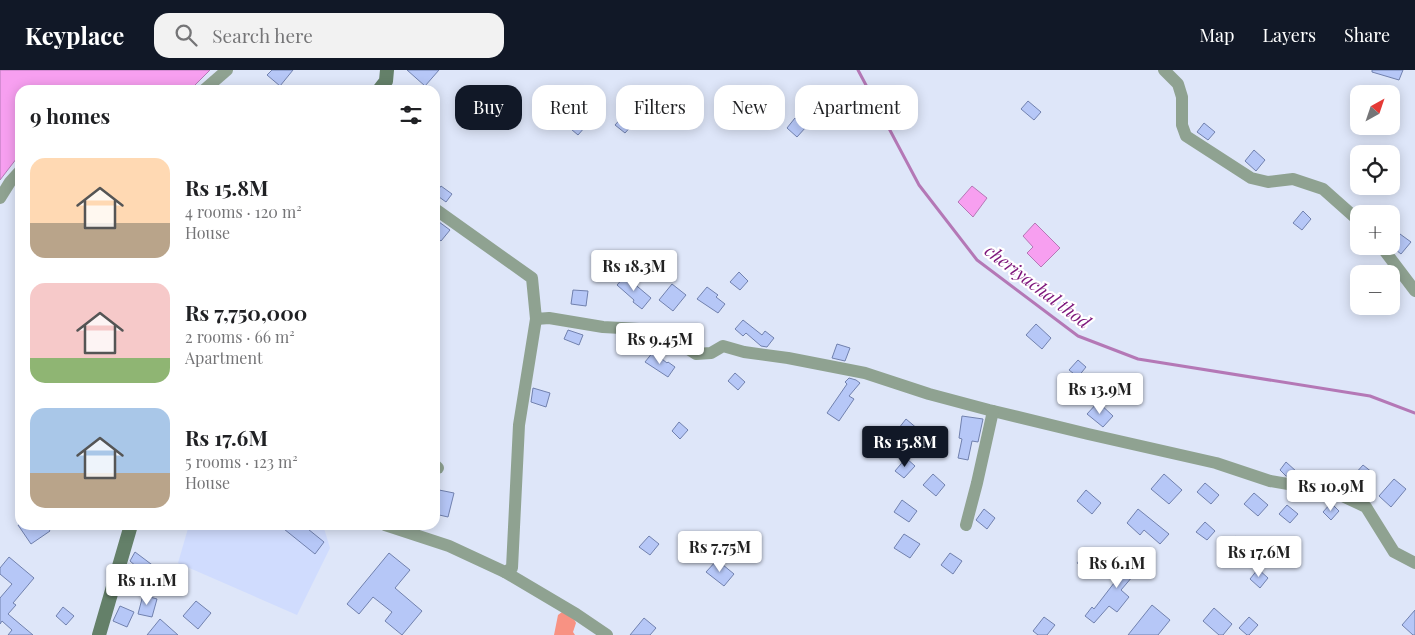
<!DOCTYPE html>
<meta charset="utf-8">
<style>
:root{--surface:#fff;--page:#f2f2f2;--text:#202124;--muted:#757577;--accent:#111827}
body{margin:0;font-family:"Playfair Display",serif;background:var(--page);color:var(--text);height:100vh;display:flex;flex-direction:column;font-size:19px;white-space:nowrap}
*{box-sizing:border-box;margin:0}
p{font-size:16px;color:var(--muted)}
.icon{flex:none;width:28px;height:28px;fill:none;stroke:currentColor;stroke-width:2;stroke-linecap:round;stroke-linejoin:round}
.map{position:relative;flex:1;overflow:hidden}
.sheet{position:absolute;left:15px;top:15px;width:425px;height:445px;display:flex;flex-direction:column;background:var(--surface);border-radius:15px;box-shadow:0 2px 12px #0003}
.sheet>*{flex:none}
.hud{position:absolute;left:455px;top:15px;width:475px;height:45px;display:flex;gap:10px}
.needle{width:32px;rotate:40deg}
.tools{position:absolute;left:1350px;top:15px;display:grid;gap:10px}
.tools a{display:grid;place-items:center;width:50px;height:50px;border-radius:10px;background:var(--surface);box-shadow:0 2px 12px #0003;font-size:25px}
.price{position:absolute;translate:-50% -42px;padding:0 11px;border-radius:5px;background:#fff;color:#222;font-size:16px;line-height:32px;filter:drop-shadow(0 1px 2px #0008)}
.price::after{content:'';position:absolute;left:50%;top:30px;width:15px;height:11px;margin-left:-8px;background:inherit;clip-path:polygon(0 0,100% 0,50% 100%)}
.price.active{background:var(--accent);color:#fff}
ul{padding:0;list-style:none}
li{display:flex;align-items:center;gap:15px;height:125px;padding:0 15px}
li span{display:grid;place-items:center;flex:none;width:140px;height:100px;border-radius:15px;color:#555}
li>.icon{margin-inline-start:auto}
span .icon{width:60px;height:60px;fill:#fffc;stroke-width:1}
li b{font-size:21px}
h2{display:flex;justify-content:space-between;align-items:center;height:60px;padding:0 15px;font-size:21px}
.chip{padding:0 18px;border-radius:15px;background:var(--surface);box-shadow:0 2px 12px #0003;font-size:18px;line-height:45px}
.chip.active{background:var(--accent);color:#fff}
header{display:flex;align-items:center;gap:30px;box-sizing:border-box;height:70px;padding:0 25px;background:var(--accent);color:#fff}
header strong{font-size:24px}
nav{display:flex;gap:28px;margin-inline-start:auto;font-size:18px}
.search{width:350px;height:45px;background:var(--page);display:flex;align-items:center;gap:12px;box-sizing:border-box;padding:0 18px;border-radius:15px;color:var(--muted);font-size:19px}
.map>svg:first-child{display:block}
</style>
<header>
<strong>Keyplace</strong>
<div class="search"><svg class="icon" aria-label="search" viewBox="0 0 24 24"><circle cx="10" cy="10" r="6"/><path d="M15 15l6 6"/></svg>Search here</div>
<nav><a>Map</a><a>Layers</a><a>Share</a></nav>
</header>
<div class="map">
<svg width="1415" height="565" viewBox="0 0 1415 565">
<rect width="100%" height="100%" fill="#dee6f9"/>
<polygon fill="#d0dcfe" points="189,455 323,455 330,478 297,545 178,493"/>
<polygon fill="#f89283" points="562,542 574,549 576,553 573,562 575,565 554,565 558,545"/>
<g fill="#f79ff0" stroke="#b478b6">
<polygon points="0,0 210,0 190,20 20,20 20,84 0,110"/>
<polygon points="972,116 987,128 973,147 958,132"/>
<polygon points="1035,153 1060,178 1041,197 1027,183 1033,177 1023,166"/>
</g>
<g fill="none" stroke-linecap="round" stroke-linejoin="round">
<polyline stroke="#b478b6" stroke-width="3" points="858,0 919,115 977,190 1078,266 1138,289 1370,326 1415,343"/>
</g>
<g fill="#b6c7f7" stroke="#7181ae">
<polygon points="272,0 293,0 280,16 267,5"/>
<polygon points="407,0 439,0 425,16"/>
<polygon points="1372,0 1403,0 1399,10 1372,2"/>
<polygon points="1028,31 1041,42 1034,50 1021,39"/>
<polygon points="573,45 585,57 578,65 565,54"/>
<polygon points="624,45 634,53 625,63 615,55"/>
<polygon points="795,48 806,57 797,67 787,58"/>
<polygon points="1204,53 1215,62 1208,70 1197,62"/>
<polygon points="1254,80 1265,90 1256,101 1245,91"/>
<polygon points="441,116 452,124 446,132 435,124"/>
<polygon points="1303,141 1311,149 1302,160 1293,153"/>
<polygon points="435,149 450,160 441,171 435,166"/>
<polygon points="1400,164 1411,172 1401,184 1391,176"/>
<polygon points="739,202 748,211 740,220 730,212"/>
<polygon points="625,206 651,228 642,239 633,232 634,230 617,215"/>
<polygon points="672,214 686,225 673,241 659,230"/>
<polygon points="707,217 718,225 716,227 725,234 718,243 697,229"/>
<polygon points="573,220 588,221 586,236 571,234"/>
<polygon points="743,250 762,265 765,261 774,268 767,277 761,276 746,263 743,266 735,259"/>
<polygon points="1036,254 1051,268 1042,279 1026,265"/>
<polygon points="568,260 583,265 579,275 564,269"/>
<polygon points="837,274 850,278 845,291 832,288"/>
<polygon points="653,282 667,293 668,292 675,297 668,307 645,292"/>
<polygon points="1078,290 1086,297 1078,307 1069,300"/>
<polygon points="735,303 745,312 738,320 728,311"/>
<polygon points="849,308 856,310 860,313 849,326 854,329 839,351 827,343 847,314 845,312"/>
<polygon points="533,318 550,323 546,337 531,332"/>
<polygon points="1098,332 1113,346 1103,357 1087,344"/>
<polygon points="962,346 983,349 978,372 972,371 968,390 958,388 962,369 959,368"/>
<polygon points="906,349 919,360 909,374 895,363"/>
<polygon points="679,352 688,360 680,369 672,361"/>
<polygon points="906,388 915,396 904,408 895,401"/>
<polygon points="1286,392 1297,402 1293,407 1286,406 1280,400"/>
<polygon points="1363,395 1373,403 1364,413 1354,405"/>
<polygon points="933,404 945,415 936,426 923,415"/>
<polygon points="1164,404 1182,420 1169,434 1151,419"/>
<polygon points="1394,409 1406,419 1391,437 1379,426"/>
<polygon points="1205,413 1219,425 1211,434 1197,422"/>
<polygon points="439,420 454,423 448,447 435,444"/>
<polygon points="1086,420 1101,433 1092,444 1077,431"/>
<polygon points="1254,423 1268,435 1258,446 1244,434"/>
<polygon points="902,430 917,441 909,452 894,442"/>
<polygon points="1331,433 1339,441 1331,450 1323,442"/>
<polygon points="1287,435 1298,444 1290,453 1279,444"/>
<polygon points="984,439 995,448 987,459 976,450"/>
<polygon points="1138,439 1169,464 1160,474 1144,460 1140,465 1127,453"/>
<polygon points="1205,452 1215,461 1207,470 1196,462"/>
<polygon points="18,455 46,455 50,461 31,474"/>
<polygon points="279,455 303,455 324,472 315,484"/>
<polygon points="904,464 920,474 910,488 894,478"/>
<polygon points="649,466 659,474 650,485 639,477"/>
<polygon points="1235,466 1246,476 1236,488 1225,478"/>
<polygon points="1090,478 1100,487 1087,502 1077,493"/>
<polygon points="135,482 171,509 160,522 142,507 145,504 130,491"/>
<polygon points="1132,482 1144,493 1121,520 1129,527 1117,542 1109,536 1094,553 1085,546 1092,537 1094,539 1121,504 1116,500"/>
<polygon points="389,483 410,500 395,518 422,541 402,565 385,551 392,542 373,527 359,544 347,534"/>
<polygon points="950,483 962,491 953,504 941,495"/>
<polygon points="9,487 34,508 13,533 16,535 8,544 33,565 8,565 12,560 2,551 0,554 0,528 12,514 0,504 0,498"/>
<polygon points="717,490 734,504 724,516 706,502"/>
<polygon points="1258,499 1268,508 1260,518 1250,509"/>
<polygon points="143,525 157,529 152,547 138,544"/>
<polygon points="196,531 211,543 198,559 183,546"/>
<polygon points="1152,535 1170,550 1158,565 1128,565"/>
<polygon points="120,536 134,542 127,557 113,551"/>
<polygon points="63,537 74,546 66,555 56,546"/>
<polygon points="1214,538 1232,554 1223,565 1219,565 1203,551"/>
<polygon points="1415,540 1415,565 1413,565 1402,555"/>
<polygon points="1044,547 1055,555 1047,565 1038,565 1033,561"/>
<polygon points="1249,547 1258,555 1249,565 1247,565 1239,558"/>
<polygon points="644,548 656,558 650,565 630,565"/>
<polygon points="160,549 178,565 147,565"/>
</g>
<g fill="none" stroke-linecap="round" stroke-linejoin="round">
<g stroke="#8fa291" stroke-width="12">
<polyline points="1164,0 1178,14 1182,27 1182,55 1186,66 1251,108 1268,112 1293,109 1323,119 1359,151"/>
<polyline points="204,20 227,0"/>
<polyline points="0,128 10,112 20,101"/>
<polyline points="435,139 532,208 536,249 549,248 603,257 639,259 677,272 696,284 711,283 723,276 744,282 788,288 865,303 929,324 989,340 1088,364 1216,393 1270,411 1334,422 1366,437 1394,482 1415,493"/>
<polyline points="1381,176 1415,221"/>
<polyline points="435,395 438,398"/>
<polyline points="385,455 449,476 505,502 512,498 519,355 536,249"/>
<polyline points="966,455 977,413 993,341"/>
<polyline points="505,502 576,544 607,565"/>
</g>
<g stroke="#648069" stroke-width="14">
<polyline points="379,20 386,11 387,0"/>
<polyline points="99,565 131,455"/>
</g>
</g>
<g text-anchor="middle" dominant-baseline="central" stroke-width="4.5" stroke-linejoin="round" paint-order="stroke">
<g font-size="18" font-style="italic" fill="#7e167b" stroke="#fff">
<text transform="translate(1038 216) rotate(37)">cheriyachal thod</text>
</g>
</g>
</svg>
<div class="tools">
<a><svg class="needle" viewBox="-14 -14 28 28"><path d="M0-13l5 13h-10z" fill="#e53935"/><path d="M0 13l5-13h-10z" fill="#757577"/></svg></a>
<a><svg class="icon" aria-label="locate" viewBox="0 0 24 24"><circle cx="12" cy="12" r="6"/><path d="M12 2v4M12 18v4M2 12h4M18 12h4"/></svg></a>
<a>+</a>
<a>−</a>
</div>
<b class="price" style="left:634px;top:222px">Rs 18.3M</b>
<b class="price" style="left:660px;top:295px">Rs 9.45M</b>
<b class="price" style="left:1100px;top:345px">Rs 13.9M</b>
<b class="price active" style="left:905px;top:398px">Rs 15.8M</b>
<b class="price" style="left:1331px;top:442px">Rs 10.9M</b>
<b class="price" style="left:720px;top:503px">Rs 7.75M</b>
<b class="price" style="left:1259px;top:508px">Rs 17.6M</b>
<b class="price" style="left:1117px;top:519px">Rs 6.1M</b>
<b class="price" style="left:147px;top:536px">Rs 11.1M</b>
<div class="hud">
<a class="chip active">Buy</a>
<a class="chip">Rent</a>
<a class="chip">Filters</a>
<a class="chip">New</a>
<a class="chip">Apartment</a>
</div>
<section class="sheet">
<h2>9 homes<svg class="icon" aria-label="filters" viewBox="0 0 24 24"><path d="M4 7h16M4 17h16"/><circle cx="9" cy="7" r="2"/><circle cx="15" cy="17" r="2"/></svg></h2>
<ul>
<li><span style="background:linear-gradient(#ffd9b3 65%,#b9a48a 0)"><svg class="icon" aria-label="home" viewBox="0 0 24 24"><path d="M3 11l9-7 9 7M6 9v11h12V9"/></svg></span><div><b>Rs 15.8M</b><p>4 rooms · 120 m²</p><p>House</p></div></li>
<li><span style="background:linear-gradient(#f6c9c9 75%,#8fb573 0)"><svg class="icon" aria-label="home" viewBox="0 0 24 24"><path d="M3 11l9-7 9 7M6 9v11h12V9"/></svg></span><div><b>Rs 7,750,000</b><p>2 rooms · 66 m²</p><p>Apartment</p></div></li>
<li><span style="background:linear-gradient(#a9c7e8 65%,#b9a48a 0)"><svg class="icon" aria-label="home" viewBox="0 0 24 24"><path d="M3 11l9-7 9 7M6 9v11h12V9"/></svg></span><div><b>Rs 17.6M</b><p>5 rooms · 123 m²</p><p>House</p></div></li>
</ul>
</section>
</div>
